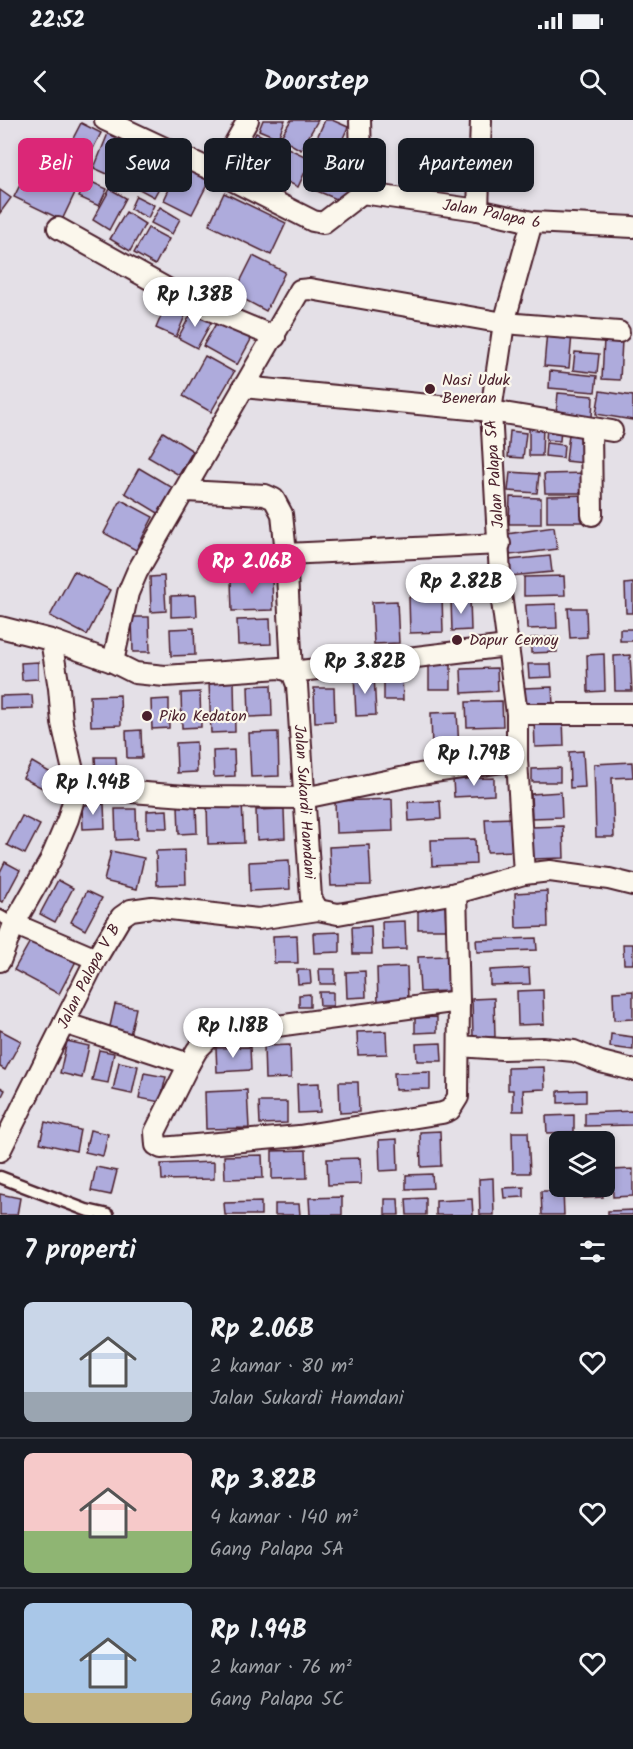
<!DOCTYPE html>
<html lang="id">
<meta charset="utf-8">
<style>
:root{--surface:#171b24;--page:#242831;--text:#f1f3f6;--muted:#9ea1a6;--line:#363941;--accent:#db2777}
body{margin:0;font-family:Kalam,sans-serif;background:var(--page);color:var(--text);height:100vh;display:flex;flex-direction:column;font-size:22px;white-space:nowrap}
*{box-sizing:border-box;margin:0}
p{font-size:20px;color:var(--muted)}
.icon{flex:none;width:33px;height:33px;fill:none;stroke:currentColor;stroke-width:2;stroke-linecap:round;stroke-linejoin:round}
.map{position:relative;height:1095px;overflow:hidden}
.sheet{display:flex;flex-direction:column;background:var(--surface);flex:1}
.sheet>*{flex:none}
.hud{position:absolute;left:18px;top:18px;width:597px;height:54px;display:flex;gap:12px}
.buttons{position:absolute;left:549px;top:1011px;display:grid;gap:12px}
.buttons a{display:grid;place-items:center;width:66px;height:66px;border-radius:9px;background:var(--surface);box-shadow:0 3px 9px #0003;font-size:30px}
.price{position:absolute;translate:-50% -51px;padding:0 14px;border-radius:21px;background:#fff;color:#222;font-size:20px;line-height:39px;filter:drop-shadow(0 2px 3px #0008)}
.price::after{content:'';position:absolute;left:50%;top:36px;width:18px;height:14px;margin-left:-9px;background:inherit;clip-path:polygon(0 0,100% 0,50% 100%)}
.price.current{background:var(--accent);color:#fff}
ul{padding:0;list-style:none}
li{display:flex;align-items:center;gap:18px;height:150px;padding:0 24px}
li+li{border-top:2px solid var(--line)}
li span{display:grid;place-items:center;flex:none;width:168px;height:120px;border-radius:9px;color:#555}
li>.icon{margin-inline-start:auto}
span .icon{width:72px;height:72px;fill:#fffc;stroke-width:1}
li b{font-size:26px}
h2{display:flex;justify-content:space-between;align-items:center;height:72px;padding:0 24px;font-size:26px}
.tag{padding:0 21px;border-radius:9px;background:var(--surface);box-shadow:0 3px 9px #0003;font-size:21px;line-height:54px}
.tag.current{background:var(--accent);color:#fff}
.status{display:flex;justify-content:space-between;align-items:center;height:42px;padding:0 30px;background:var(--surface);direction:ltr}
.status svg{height:16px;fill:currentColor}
header{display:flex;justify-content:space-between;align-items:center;height:78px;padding:0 24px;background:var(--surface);font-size:27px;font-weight:700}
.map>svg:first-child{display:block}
</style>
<div class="status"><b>22:52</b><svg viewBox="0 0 49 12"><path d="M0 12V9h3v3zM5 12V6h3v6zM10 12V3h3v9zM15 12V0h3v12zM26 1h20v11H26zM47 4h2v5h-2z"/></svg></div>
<header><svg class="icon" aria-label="back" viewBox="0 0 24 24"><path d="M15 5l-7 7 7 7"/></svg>Doorstep<svg class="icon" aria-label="search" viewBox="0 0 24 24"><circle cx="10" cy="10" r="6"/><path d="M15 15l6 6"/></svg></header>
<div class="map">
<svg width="633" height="1095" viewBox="0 0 633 1095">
<rect width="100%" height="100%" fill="#e4e0e7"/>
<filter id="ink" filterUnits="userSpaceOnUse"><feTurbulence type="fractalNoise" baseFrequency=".0167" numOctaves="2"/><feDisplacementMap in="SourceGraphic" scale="12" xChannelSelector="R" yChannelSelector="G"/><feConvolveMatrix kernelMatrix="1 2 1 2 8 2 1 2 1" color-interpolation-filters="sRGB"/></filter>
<g filter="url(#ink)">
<g fill="#aeabdc" stroke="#4a1f2b" stroke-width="1.5">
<polygon points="263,0 285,0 278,18 259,10"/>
<polygon points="291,0 318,0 301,30 280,18"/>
<polygon points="325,0 332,0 348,7 339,27 348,31 341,48 310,33"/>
<polygon points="81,3 101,13 86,42 66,32"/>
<polygon points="109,11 139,24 123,61 94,48"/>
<polygon points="256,13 311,39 298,67 243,40"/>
<polygon points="146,30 172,44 154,77 128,63"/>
<polygon points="36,33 83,56 62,100 14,77"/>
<polygon points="181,44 210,59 192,94 164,80"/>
<polygon points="313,44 353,60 344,82 305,66"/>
<polygon points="87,60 107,69 99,86 79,77"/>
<polygon points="110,69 126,78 109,110 93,100"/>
<polygon points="0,70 11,78 0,93"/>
<polygon points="224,73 286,103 271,135 209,105"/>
<polygon points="136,76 154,85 148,98 130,89"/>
<polygon points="160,87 180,99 172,114 151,103"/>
<polygon points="126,92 145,104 130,131 110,119"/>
<polygon points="148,108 169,119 155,145 134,133"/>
<polygon points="253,136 285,152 266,191 234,174"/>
<polygon points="168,180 188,189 176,217 156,208"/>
<polygon points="194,188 213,199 197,228 178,218"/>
<polygon points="221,195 254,214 237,245 203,226"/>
<polygon points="547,211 572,214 569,248 544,246"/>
<polygon points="604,219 622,220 620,260 602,259"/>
<polygon points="575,232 599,234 597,253 573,250"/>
<polygon points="205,236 234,252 211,292 183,276"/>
<polygon points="550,251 597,256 595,272 549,268"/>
<polygon points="600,271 633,276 633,300 596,294"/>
<polygon points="558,273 593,276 592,298 556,295"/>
<polygon points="529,306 543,306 542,336 529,336"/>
<polygon points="547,306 561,308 560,321 546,320"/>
<polygon points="510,311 526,313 523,338 508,337"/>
<polygon points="163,312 193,331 179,355 148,337"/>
<polygon points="569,314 586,315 584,343 566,341"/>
<polygon points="546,323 564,325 563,338 545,336"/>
<polygon points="139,348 173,368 158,393 125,373"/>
<polygon points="510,352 539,354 537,373 508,371"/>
<polygon points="588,353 588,373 545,373 544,354"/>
<polygon points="589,375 589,402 547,402 547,376"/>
<polygon points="510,377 541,378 541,404 509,404"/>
<polygon points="121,380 153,397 136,430 104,413"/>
<polygon points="554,407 557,429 510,435 507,414"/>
<polygon points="550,436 552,452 510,456 509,440"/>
<polygon points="74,451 110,470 87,515 50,496"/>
<polygon points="164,456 166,491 151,492 150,457"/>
<polygon points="564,456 565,475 524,476 524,457"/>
<polygon points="272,458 273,490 232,491 231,460"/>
<polygon points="633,463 633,493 626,493 625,464"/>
<polygon points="196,475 197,496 171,497 171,476"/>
<polygon points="442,476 443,512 410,513 409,477"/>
<polygon points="451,479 470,479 471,510 452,511"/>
<polygon points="397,481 399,523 374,524 372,482"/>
<polygon points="556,484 557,508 527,509 526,485"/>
<polygon points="568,488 586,488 587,517 570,518"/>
<polygon points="132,497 149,497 150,532 133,532"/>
<polygon points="270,499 271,524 238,525 237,500"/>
<polygon points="194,508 195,535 171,536 170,509"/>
<rect x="620" y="509" width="13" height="12"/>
<polygon points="557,517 557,532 531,533 531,518"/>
<polygon points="604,534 605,571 588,572 587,535"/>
<polygon points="630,535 632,571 615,571 614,536"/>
<polygon points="38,542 38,559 22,560 21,543"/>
<polygon points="451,543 451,569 429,569 429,544"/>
<polygon points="528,544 551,544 552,557 529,558"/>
<polygon points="497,548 498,571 462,573 461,549"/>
<polygon points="354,554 374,554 376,595 356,596"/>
<polygon points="402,554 403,580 384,580 384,555"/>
<polygon points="234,561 235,612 211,613 209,562"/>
<polygon points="271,565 272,596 249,597 248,566"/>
<polygon points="552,567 553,585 524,586 523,568"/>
<polygon points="314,568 334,568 335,601 315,602"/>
<polygon points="200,572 201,607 182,608 181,573"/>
<polygon points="32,575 33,588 0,589 0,576"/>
<polygon points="120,575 121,605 91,606 90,576"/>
<polygon points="169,579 169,608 152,609 151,580"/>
<polygon points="502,581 503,606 467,607 466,582"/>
<polygon points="457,592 459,629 432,630 431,593"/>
<polygon points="563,598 564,626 535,627 534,599"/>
<polygon points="141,610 142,638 127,638 126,611"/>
<polygon points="278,612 279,656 251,657 249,613"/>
<polygon points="196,622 197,652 177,653 176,623"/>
<polygon points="234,630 235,656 214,657 213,631"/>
<polygon points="583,631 585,667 570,668 569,632"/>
<polygon points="95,637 116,637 117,656 96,656"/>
<polygon points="32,642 58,657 50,672 23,658"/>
<polygon points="632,642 633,657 612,658 614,717 596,717 594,644"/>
<polygon points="560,648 560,662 532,662 532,649"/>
<polygon points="494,658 494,675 454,677 453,659"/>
<polygon points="561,672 562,697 532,698 531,674"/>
<polygon points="392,679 393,711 336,713 335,681"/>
<polygon points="440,681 441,699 409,701 408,682"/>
<polygon points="242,683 244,723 208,724 207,685"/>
<polygon points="104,684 105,708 83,709 82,685"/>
<polygon points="178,685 196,685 197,713 179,714"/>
<polygon points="115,689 136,689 137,719 116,720"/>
<polygon points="284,689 285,718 257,720 256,690"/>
<polygon points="167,690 168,708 147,708 147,691"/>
<polygon points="22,696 40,705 25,734 7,725"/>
<polygon points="514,698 515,731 487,732 485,699"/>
<polygon points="563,706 564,738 532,739 531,707"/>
<polygon points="475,719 476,744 432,746 431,720"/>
<polygon points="369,725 371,765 331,766 329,727"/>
<polygon points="185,730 186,764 157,765 156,731"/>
<polygon points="111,731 144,738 137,769 104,761"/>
<polygon points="289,740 290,769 250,771 249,742"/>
<polygon points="5,742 20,750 3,782 0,781 0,752"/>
<polygon points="58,760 73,768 55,802 40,794"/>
<polygon points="87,771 102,778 85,810 71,802"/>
<polygon points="547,771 548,807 516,808 515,773"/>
<polygon points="445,785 446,809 418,809 418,786"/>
<polygon points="405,801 406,829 383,830 382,802"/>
<polygon points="371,806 372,834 353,834 352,807"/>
<polygon points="340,812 340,832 314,833 313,813"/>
<polygon points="297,815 298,843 274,843 273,816"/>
<polygon points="32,818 76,841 59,874 14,850"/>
<polygon points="536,818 537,830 477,832 476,820"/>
<polygon points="623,824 633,824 633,844 624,844"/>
<polygon points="448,836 449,871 420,872 418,837"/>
<polygon points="407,847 408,882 378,883 377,848"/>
<polygon points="529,848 530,864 490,865 490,850"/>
<polygon points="319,849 335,849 335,864 320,864"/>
<polygon points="297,850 310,850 311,863 298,864"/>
<polygon points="365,851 366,877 347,878 346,852"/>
<polygon points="543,870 544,904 518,905 517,871"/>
<polygon points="633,871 633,899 614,900 613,872"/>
<polygon points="319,872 333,872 333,886 320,886"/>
<polygon points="310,874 310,887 299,887 299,875"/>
<polygon points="494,878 495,917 473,917 472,879"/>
<polygon points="115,884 136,888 129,920 108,915"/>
<polygon points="437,897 437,912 415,913 415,898"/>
<polygon points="0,910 21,921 5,950 0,947"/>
<polygon points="386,911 387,934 358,935 357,912"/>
<polygon points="611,914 633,917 633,930 610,927"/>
<polygon points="67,921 89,926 82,958 60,953"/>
<polygon points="441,923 442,941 417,941 416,924"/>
<polygon points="290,925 291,958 265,959 264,926"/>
<polygon points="250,927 251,950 217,952 216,928"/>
<polygon points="99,930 114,933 108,963 92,960"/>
<polygon points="119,942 138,946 132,974 113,970"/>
<polygon points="544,947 545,969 523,970 524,991 513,991 513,970 508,970 508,948"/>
<polygon points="430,952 430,969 395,970 394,953"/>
<polygon points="144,953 166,957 160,982 139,978"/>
<polygon points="339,962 358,962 359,992 340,993"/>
<polygon points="319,963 320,992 298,993 297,964"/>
<polygon points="0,967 5,970 0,980"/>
<polygon points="247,970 249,1008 206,1009 205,972"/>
<polygon points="586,970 586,982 558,983 558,971"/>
<polygon points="259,982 287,982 287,1003 260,1004"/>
<polygon points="633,991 633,1005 585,1006 585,993"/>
<polygon points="574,995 574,1012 547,1013 546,996"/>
<polygon points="45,1002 80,1010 76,1031 40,1023"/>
<polygon points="90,1010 108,1014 103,1036 85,1032"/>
<polygon points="440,1011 441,1046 421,1047 420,1012"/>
<polygon points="512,1012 528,1012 530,1053 513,1053"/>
<polygon points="397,1019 398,1050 380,1051 379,1020"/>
<polygon points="560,1025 560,1042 551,1042 551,1026"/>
<polygon points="306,1030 307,1058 272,1059 272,1031"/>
<polygon points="262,1035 263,1058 225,1059 224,1036"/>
<polygon points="360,1038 361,1064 328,1065 327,1039"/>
<polygon points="214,1042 214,1059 162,1060 161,1044"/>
<polygon points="96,1047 117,1051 111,1075 91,1071"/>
<polygon points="633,1049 633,1076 613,1077 612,1050"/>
<polygon points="432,1054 433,1068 406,1069 406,1055"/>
<polygon points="493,1058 494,1095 480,1095 479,1059"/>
<polygon points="584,1066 602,1066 603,1077 584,1078"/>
<polygon points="524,1067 524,1077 504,1078 503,1068"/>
<polygon points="541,1071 563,1071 564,1095 542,1095"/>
<polygon points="0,1074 20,1078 17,1095 0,1095"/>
<polygon points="342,1077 342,1095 310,1095 309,1078"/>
<polygon points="426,1078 426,1095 407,1095 406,1079"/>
<polygon points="385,1079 398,1079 399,1095 385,1095"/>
<polygon points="472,1079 473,1095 436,1095 436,1081"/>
<polygon points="261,1082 261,1095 225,1095 224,1083"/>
<polygon points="275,1084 299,1084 300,1095 275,1095"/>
<polygon points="633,1090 633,1095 608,1095 608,1091"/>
</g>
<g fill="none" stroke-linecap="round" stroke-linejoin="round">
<defs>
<g id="service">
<polyline points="0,796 14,804"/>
<polyline points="0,1057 86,1090 108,1095"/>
</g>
<g id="minor">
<path id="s1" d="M 105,0 L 218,53 L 313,101 L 323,103 L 362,73 L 478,90 L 532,102 L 633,107"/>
<polyline points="360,0 362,73"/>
<polyline points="218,53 248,0"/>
<polyline points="478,90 481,0"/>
<polyline points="58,108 191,182 275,217"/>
<polyline points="243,267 491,291 612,311"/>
<polyline points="591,308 592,395"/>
<polyline points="186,371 265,375 274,379 282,394 286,434 292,552 507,526"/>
<polyline points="286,434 500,424"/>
<path id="s2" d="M 0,507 L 51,520 L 113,542 L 135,553 L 165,556 L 280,548 L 292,552 L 297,565 L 311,778 L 318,790"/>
<polyline points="113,542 128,473 137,452 300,170 310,169 504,203 619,212"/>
<polyline points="517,594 633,594"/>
<polyline points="77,668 199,677 304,678 420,654 517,640"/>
<polyline points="524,754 517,640 517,594 501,474 491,291 504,203 532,102"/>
<polyline points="456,773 459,881 458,977 450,990 442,993 299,1016 161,1028 156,1025 155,1012 189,944 197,930 212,915 459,881"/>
<polyline points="14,804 96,839"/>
<polyline points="0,841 14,804 50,741 68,699 77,668 62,603 59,568 51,520"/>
<polyline points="64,903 189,944"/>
<polyline points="459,926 502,929 543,928 574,931 601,942 633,950"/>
<path id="s3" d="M 0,1031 L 96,839 L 121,797 L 131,790 L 152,787 L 258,799 L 318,790 L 338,794 L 456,773 L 524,754 L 550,751 L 609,759 L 633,765"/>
</g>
</defs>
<use href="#service" stroke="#4a1f2b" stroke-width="15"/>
<use href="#minor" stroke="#4a1f2b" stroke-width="24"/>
<use href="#service" stroke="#fbf7ec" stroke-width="10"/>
<use href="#minor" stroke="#fbf7ec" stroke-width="20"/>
</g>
</g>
<g fill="#4a1f2b" stroke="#fbf7ec" stroke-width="2">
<circle cx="430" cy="269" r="6"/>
<circle cx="457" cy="520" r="6"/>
<circle cx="147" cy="596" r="6"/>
</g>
<g text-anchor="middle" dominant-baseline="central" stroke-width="4.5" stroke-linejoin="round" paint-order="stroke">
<g font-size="16" fill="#4a1f2b" stroke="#fbf7ec">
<text stroke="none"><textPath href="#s1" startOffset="422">Jalan Palapa 6</textPath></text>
<text transform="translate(495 354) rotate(-94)">Jalan Palapa 5A</text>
<text stroke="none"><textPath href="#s2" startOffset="432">Jalan Sukardi Hamdani</textPath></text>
<text stroke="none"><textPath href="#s3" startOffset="196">Jalan Palapa V B</textPath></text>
</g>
<g font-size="16" fill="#4a1f2b" stroke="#fbf7ec" text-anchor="start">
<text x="442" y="260">Nasi Uduk<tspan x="442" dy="18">Beneran</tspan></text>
<text x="469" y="520">Dapur Cemoy</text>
<text x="159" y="596">Piko Kedaton</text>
</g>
</g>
</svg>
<div class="buttons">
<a><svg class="icon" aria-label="layers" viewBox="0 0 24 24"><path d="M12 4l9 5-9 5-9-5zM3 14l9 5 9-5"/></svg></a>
</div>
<b class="price" style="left:195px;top:208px">Rp 1.38B</b>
<b class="price current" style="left:252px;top:475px">Rp 2.06B</b>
<b class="price" style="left:461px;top:495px">Rp 2.82B</b>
<b class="price" style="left:365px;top:575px">Rp 3.82B</b>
<b class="price" style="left:474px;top:667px">Rp 1.79B</b>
<b class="price" style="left:93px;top:696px">Rp 1.94B</b>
<b class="price" style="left:233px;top:939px">Rp 1.18B</b>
<div class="hud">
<a class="tag current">Beli</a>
<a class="tag">Sewa</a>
<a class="tag">Filter</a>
<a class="tag">Baru</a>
<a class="tag">Apartemen</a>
</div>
</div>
<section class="sheet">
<h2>7 properti<svg class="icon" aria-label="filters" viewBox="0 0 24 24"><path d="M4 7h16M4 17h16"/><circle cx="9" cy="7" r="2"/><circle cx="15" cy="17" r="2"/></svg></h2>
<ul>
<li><span style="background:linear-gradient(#c9d6e8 75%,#9aa5b1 0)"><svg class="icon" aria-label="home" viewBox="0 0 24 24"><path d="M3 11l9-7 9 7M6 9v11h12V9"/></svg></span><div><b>Rp 2.06B</b><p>2 kamar · 80 m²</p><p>Jalan Sukardi Hamdani</p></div><svg class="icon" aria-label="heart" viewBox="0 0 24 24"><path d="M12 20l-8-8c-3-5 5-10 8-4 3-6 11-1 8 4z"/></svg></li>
<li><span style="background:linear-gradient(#f6c9c9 65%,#8fb573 0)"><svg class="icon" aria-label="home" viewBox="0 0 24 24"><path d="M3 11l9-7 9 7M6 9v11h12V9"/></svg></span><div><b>Rp 3.82B</b><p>4 kamar · 140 m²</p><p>Gang Palapa 5A</p></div><svg class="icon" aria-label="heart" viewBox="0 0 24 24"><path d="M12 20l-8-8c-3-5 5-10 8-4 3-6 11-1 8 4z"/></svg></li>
<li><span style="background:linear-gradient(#a9c7e8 75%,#c2b280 0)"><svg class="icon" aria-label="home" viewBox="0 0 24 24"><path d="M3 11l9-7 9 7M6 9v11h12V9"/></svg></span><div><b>Rp 1.94B</b><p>2 kamar · 76 m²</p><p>Gang Palapa 5C</p></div><svg class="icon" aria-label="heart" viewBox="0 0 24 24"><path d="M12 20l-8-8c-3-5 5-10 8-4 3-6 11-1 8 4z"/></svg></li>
</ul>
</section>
